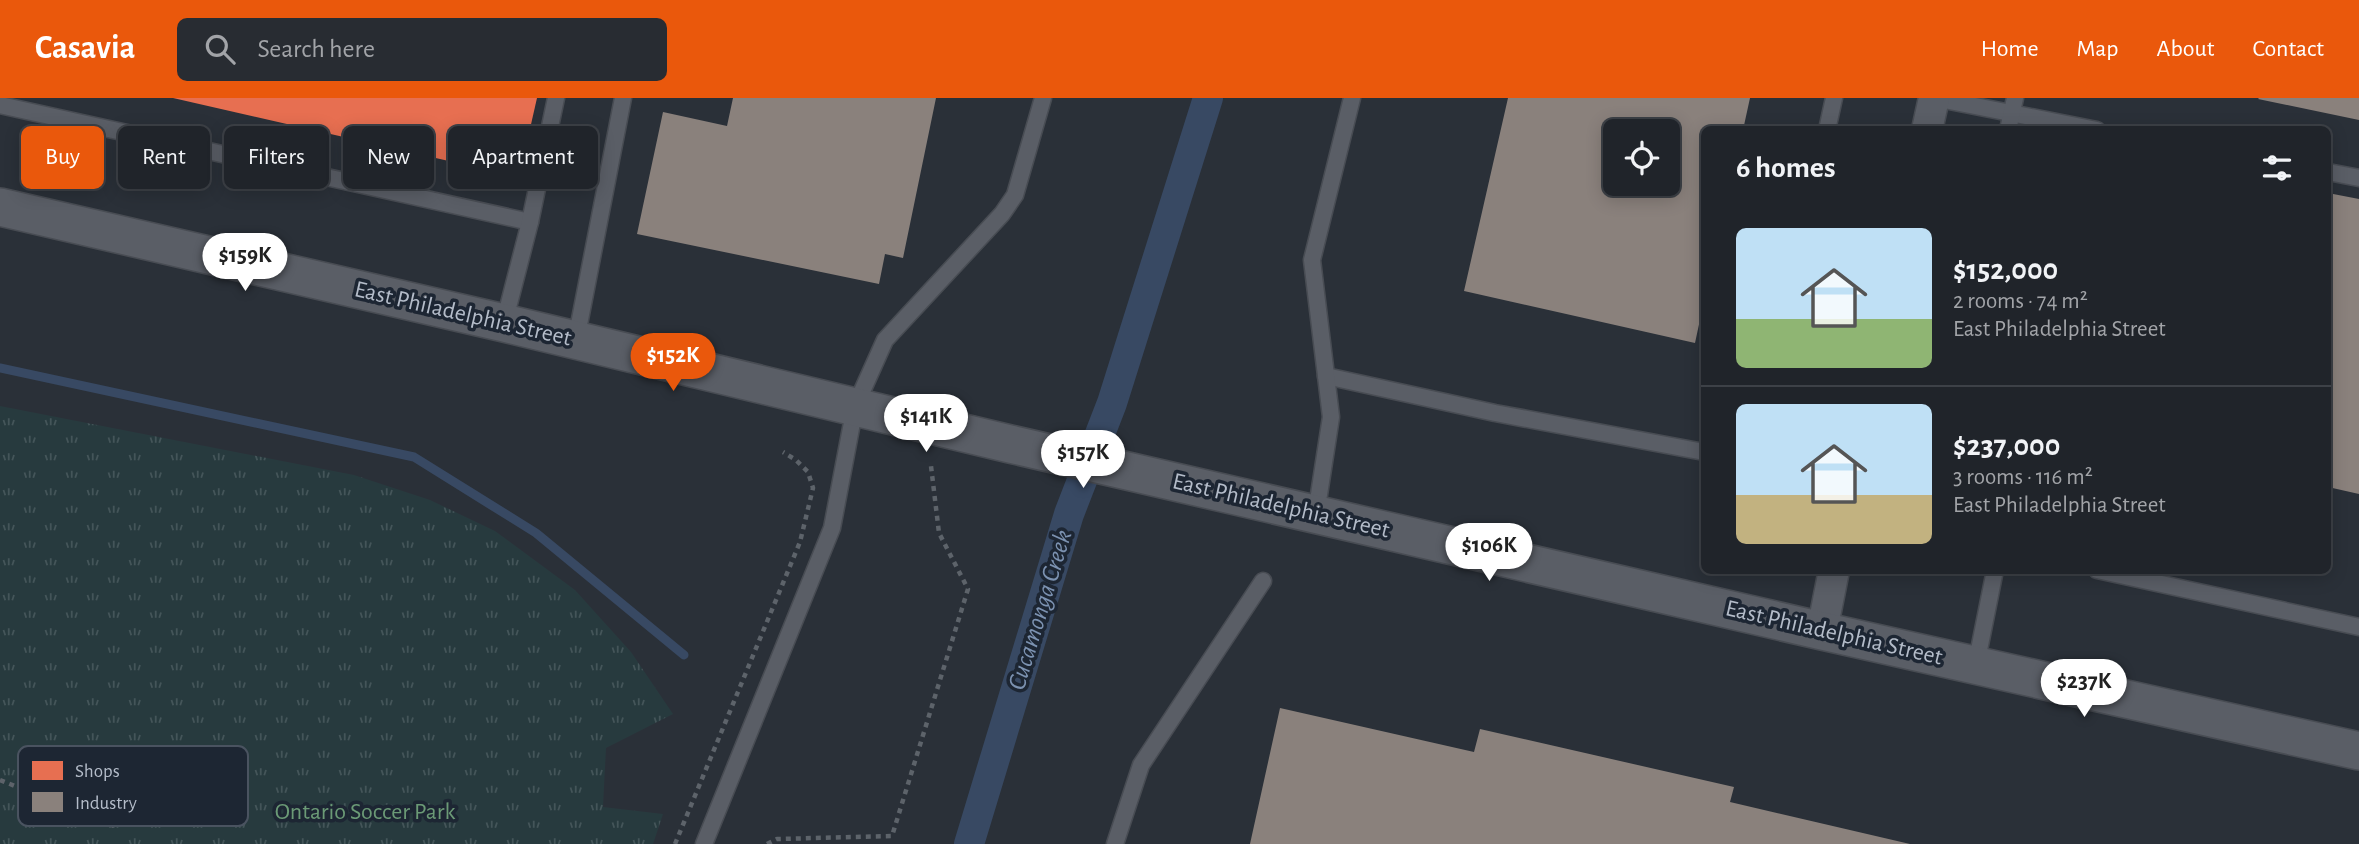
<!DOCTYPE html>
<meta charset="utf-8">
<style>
:root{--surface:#20242a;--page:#282c32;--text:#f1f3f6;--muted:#a2a4a8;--line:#3d4147;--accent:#ea580c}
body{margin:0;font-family:"Alegreya Sans",sans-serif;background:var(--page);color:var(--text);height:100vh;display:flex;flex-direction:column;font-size:26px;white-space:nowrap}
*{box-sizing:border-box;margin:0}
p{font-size:23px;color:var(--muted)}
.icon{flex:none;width:38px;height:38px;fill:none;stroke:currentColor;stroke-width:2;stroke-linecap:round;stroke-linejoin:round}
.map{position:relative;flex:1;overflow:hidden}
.sheet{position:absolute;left:1701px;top:28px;width:630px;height:448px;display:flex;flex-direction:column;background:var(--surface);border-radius:10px;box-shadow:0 4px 18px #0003,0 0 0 2px var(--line)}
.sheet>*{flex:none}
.guide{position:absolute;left:21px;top:28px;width:665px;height:63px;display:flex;gap:14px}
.tools{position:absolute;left:1603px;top:21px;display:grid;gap:14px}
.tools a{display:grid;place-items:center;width:77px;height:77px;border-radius:10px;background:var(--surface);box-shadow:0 4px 18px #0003,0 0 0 2px var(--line);font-size:35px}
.price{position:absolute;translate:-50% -60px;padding:0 16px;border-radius:24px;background:#fff;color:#222;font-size:23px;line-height:46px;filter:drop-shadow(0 2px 4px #0008)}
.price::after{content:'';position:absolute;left:50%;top:42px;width:21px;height:16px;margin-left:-10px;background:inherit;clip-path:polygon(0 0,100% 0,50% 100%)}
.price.on{background:var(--accent);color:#fff}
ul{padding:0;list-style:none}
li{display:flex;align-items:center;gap:21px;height:175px;padding:0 35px}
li+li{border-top:2px solid var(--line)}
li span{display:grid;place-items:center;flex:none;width:196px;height:140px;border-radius:10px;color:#555}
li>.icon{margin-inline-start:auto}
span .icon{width:84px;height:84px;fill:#fffc;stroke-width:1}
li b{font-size:30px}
h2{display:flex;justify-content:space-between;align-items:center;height:84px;padding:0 35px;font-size:30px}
.pill{padding:0 24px;border-radius:10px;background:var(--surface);box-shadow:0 4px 18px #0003,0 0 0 2px var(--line);font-size:24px;line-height:63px}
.pill.on{background:var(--accent);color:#fff}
header{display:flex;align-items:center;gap:42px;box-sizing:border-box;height:98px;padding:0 35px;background:var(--accent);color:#fff}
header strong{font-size:33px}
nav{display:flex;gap:38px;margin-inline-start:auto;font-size:24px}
.search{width:490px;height:63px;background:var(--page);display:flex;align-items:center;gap:18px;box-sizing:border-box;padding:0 24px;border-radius:10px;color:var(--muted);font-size:26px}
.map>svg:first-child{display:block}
</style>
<header>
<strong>Casavia</strong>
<div class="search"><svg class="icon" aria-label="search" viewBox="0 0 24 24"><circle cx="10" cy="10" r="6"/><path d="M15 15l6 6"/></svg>Search here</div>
<nav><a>Home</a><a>Map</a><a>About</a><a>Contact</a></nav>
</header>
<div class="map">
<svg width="2359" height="746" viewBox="0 0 2359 746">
<defs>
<pattern id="grass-tufts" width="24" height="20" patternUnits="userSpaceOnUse" patternTransform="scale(1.75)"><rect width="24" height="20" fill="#273a3e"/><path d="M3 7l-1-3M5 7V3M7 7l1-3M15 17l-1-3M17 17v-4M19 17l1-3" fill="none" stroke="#445559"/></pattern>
</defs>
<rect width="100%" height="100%" fill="#2a3038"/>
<polygon fill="url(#grass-tufts)" points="0,308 354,377 430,402 495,433 575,492 631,554 673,616 606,650 603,709 663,716 653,746 0,746"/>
<polygon fill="#e76f51" points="173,0 537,0 519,79"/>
<g fill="#8a817c" fill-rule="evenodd">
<polygon points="733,0 936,0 903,160 885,156 879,186 637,136 663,14 727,28"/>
<path d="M 1508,0 L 1750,0 L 1743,32 L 1704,32 L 1704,203 L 1695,245 L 1464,193 ZM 1615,33 L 1668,33 L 1668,86 L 1615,86 Z"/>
<polygon points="2259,0 2359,0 2359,22 2258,1"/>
<polygon points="2328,95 2359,101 2359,396 2328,389"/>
<polygon points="1280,610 1474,654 1480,631 1734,689 1730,704 1910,746 1250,746"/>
</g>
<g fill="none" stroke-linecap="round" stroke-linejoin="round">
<polyline stroke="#384963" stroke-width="9" points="0,270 414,359 536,435 684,557"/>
<polyline stroke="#384963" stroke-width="30" points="969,746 1069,416 1112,305 1208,0"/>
<defs>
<g id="service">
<polyline points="1934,0 2097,32"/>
<polyline points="0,7 530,124"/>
<polyline points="1827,32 1834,0"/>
<polyline points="2008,32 2015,0"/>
<polyline points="2328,74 2359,80"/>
<polyline points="504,225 530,124 556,0"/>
<polyline points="576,242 623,0"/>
<polyline points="1326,278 1495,315 1704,354"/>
<polyline points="1316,416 1331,319 1312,162 1352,0"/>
<polyline points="2097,472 2359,529"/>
<polyline points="1976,567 1995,472"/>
<polyline points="704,746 832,430 855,309 885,242 1002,116 1015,97 1043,0"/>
<polyline points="1115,746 1141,667 1263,483"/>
</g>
<g id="minor">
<polyline points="1927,32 1934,0"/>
<polyline points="1822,533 1834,472"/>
</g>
<polyline id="tertiary" points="0,109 504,225 1010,346 1822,533 2359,653"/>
</defs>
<use href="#service" stroke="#484c53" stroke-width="19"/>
<use href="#minor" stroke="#484c53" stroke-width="33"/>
<use href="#tertiary" stroke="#484c53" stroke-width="40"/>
<g stroke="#5d636a" stroke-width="4.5" stroke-dasharray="5 5" stroke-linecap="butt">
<polyline points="0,682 114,728"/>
<polyline points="675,746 800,444 813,390 808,374 796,362 783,354"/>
<polyline points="767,746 777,741 892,738 968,491 939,435 931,368"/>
</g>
<use href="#service" stroke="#5a5e66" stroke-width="16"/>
<use href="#minor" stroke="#5a5e66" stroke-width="30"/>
<use href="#tertiary" stroke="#5a5e66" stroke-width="37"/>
</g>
<g text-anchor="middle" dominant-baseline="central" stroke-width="7" stroke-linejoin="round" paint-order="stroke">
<g font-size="24" fill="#b4bcc9" stroke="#1d2633">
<text transform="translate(463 216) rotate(13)">East Philadelphia Street</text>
<text transform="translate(1281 408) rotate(13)">East Philadelphia Street</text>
<text transform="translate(1834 535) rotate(13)">East Philadelphia Street</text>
</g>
<g font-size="24" fill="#6b9a76" stroke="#1d2633">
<text x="365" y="714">Ontario Soccer Park</text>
</g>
<g font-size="26" font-style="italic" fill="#7c92b1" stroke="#1d2633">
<text transform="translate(1040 512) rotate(-73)">Cucamonga Creek</text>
</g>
</g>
<rect x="18" y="648" width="230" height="80" rx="10" fill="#1d2633" stroke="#4a5360" stroke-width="2"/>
<rect x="32" y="663" width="31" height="19" fill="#e76f51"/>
<rect x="32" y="694" width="31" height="20" fill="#8a817c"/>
<g font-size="19" fill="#b4bcc9">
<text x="75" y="679">Shops</text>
<text x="75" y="711">Industry</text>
</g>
</svg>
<div class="tools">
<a><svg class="icon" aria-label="locate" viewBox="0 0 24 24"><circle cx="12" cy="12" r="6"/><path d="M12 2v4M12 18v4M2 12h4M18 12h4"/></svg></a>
</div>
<b class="price" style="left:245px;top:195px">$159K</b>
<b class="price on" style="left:673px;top:295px">$152K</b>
<b class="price" style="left:926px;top:356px">$141K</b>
<b class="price" style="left:1083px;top:392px">$157K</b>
<b class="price" style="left:1489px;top:485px">$106K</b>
<b class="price" style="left:2084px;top:621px">$237K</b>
<div class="guide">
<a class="pill on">Buy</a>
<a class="pill">Rent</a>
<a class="pill">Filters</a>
<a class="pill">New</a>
<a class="pill">Apartment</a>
</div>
<section class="sheet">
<h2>6 homes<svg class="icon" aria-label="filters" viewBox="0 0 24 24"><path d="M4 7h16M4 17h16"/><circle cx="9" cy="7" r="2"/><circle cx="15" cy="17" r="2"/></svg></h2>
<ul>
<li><span style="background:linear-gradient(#bfe0f5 65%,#8fb573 0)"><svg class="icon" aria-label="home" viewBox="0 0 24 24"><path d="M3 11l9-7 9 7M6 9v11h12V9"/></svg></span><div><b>$152,000</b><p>2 rooms · 74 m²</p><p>East Philadelphia Street</p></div></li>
<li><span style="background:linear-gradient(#bfe0f5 65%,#c2b280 0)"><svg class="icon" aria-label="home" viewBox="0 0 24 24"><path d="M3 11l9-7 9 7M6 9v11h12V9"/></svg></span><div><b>$237,000</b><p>3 rooms · 116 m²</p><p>East Philadelphia Street</p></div></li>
</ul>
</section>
</div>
